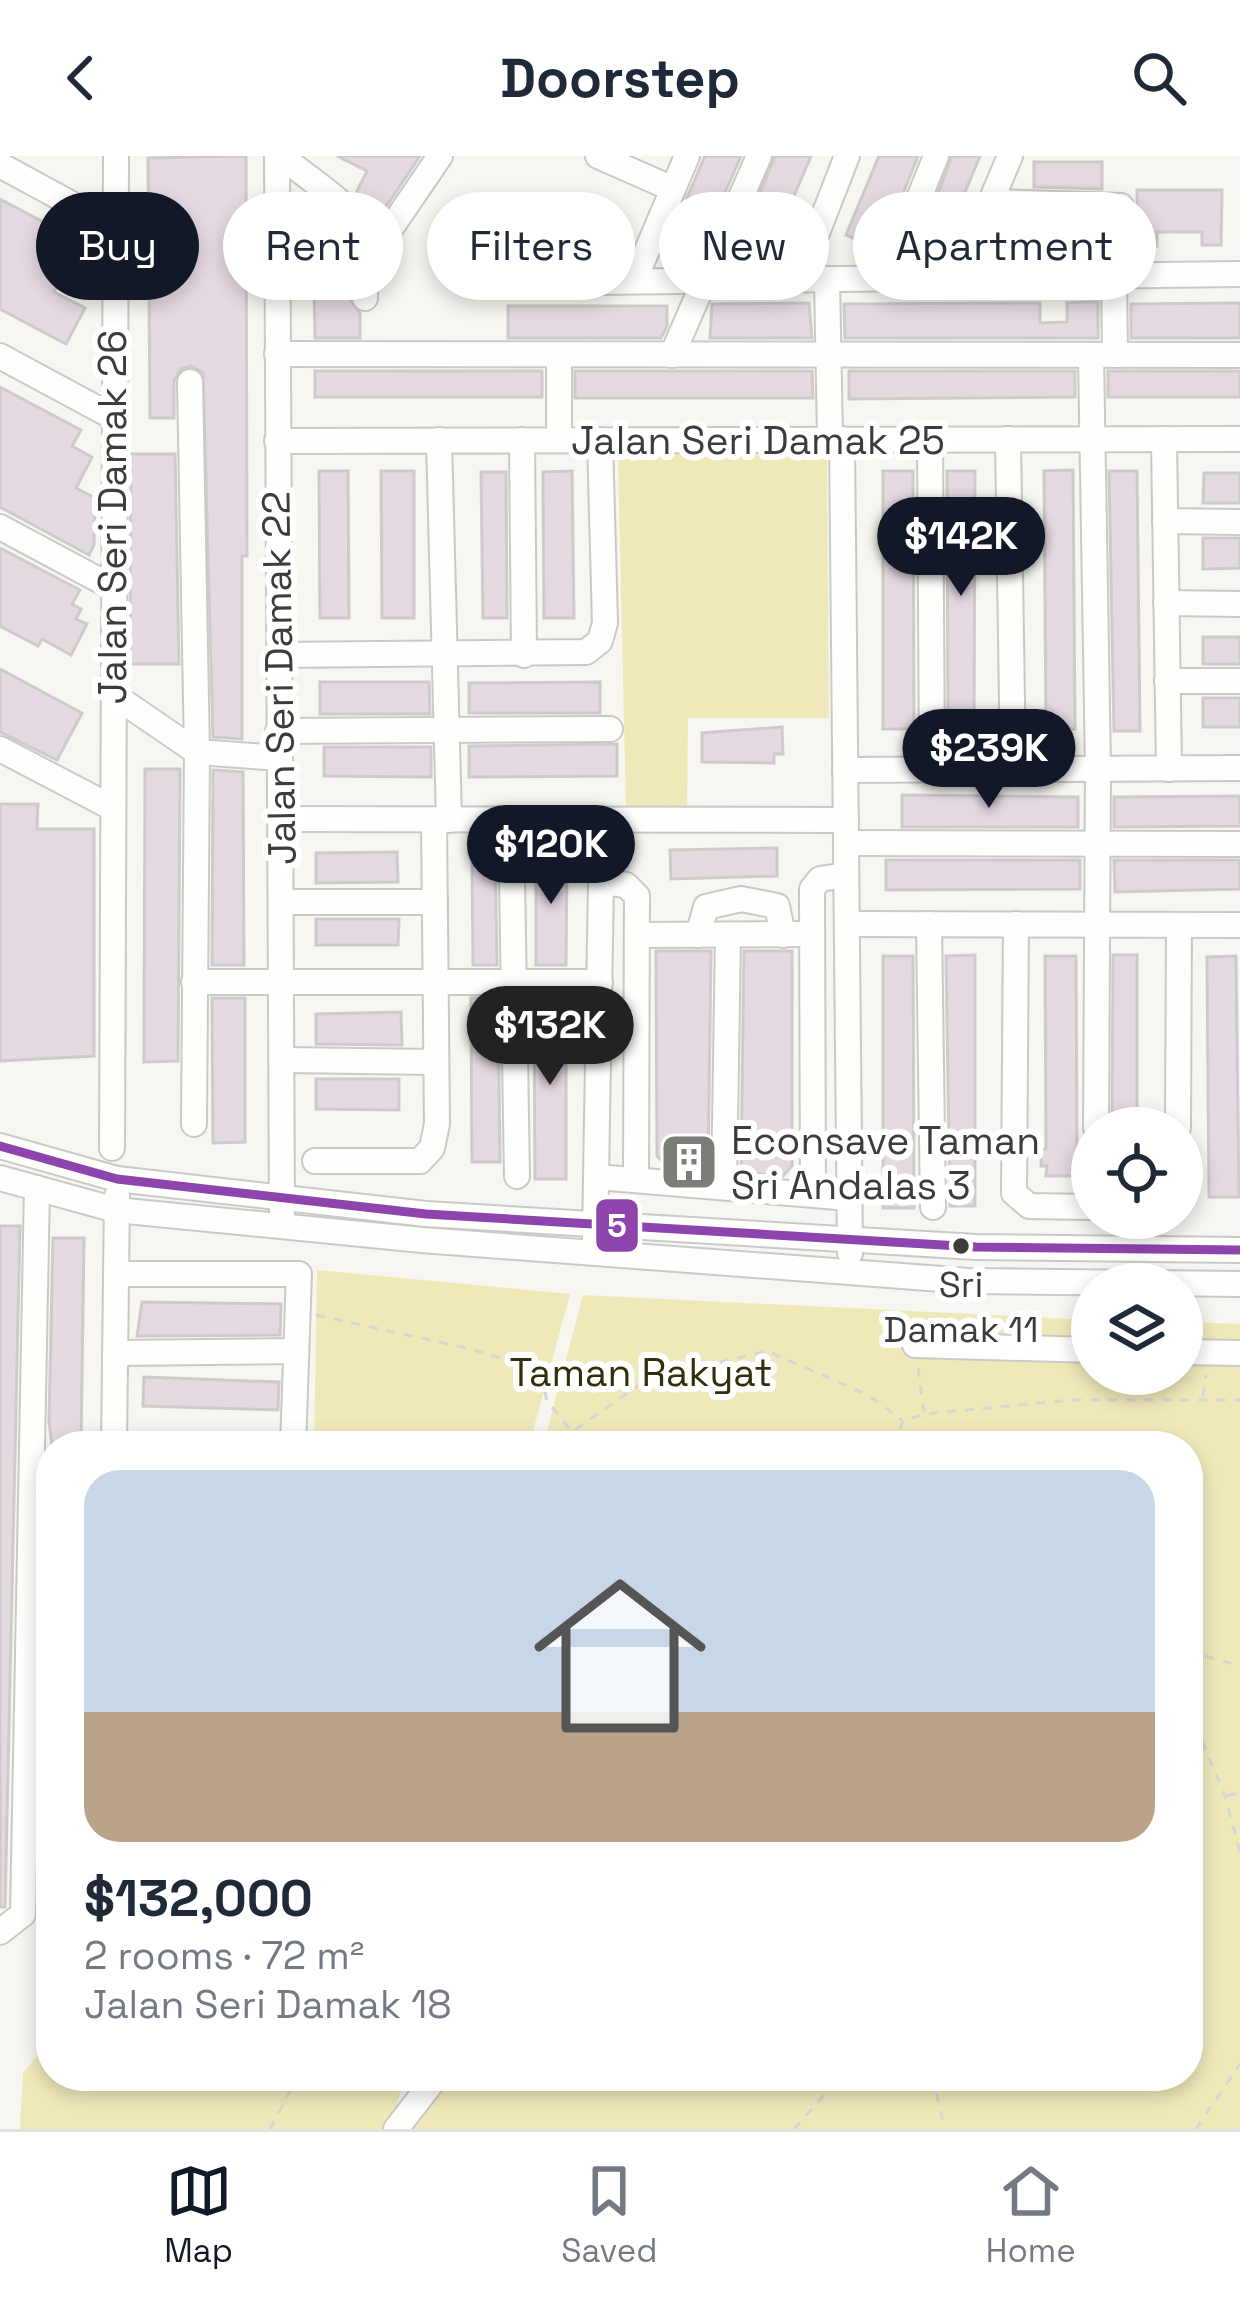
<!DOCTYPE html>
<meta charset="utf-8">
<style>
:root{--surface:#fff;--page:#f6f6f7;--text:#1f2937;--muted:#747a83;--line:#e0e1e3;--accent:#111827}
body{margin:0;font-family:"Space Grotesk",sans-serif;background:var(--page);color:var(--text);height:100vh;display:flex;flex-direction:column;font-size:45px;white-space:nowrap}
*{box-sizing:border-box;margin:0}
p{font-size:39px;color:var(--muted)}
.icon{flex:none;width:66px;height:66px;fill:none;stroke:currentColor;stroke-width:2;stroke-linecap:round;stroke-linejoin:round}
.map{position:relative;flex:1;overflow:hidden}
.details{position:absolute;left:36px;top:1275px;width:1167px;height:660px;display:flex;flex-direction:column;background:var(--surface);border-radius:48px;box-shadow:0 6px 18px #0003}
.details>*{flex:none}
.banner{position:absolute;left:36px;top:36px;width:1170px;height:108px;display:flex;gap:24px}
.fabs{position:absolute;left:1071px;top:951px;display:grid;gap:24px}
.fabs a{display:grid;place-items:center;width:132px;height:132px;border-radius:50%;background:var(--surface);box-shadow:0 6px 18px #0003;font-size:60px}
.price{position:absolute;translate:-50% -102px;padding:0 27px;border-radius:42px;background:var(--accent);color:#fff;font-size:39px;line-height:78px;filter:drop-shadow(0 3px 6px #0008)}
.price::after{content:'';position:absolute;left:50%;top:72px;width:36px;height:27px;margin-left:-18px;background:inherit;clip-path:polygon(0 0,100% 0,50% 100%)}
.price.on{background:#222;color:#fff}
ul{padding:0;list-style:none}
li{display:grid;align-content:center;gap:24px;height:636px;padding:0 48px}
li+li{border-top:3px solid var(--line)}
li span{display:grid;place-items:center;height:372px;border-radius:36px;color:#555}
li>.icon{margin-inline-start:auto}
span .icon{width:216px;height:216px;fill:#fffc;stroke-width:1}
li b{font-size:51px}
.pill{padding:0 42px;border-radius:54px;background:var(--surface);box-shadow:0 6px 18px #0003;font-size:42px;line-height:108px}
.pill.on{background:var(--accent);color:#fff}
header{display:flex;justify-content:space-between;align-items:center;height:156px;padding:0 48px;background:var(--surface);font-size:54px;font-weight:800}
.dock{display:flex;justify-content:space-around;align-items:center;height:168px;border-top:3px solid var(--line);background:var(--surface);font-size:33px;color:var(--muted)}
.dock a{display:grid;justify-items:center;gap:6px}
.dock .on{color:var(--accent)}
.map>svg:first-child{display:block}
</style>
<header><svg class="icon" aria-label="back" viewBox="0 0 24 24"><path d="M15 5l-7 7 7 7"/></svg>Doorstep<svg class="icon" aria-label="search" viewBox="0 0 24 24"><circle cx="10" cy="10" r="6"/><path d="M15 15l6 6"/></svg></header>
<div class="map">
<svg width="1240" height="1973" viewBox="0 0 1240 1973">
<rect width="100%" height="100%" fill="#f7f6f0"/>
<g fill="#efe9ba">
<polygon points="816,293 827,302 829,562 688,562 687,653 626,652 618,306 622,295"/>
<polygon points="317,1114 570,1138 529,1290 314,1290"/>
<polygon points="583,1139 1092,1164 1092,1218 1182,1218 1182,1166 1240,1168 1240,1973 410,1973 415,1947 453,1920 1188,1920 1188,1290 543,1290"/>
<polygon points="51,1883 51,1920 412,1920 403,1928 389,1973 20,1973 23,1917"/>
</g>
<g fill="#e5d9e1" stroke="#cdcbca" stroke-width="3">
<polygon points="246,0 247,400 242,400 242,583 213,581 203,217 191,210 181,213 174,225 174,262 150,262 148,2"/>
<polygon points="337,0 420,0 381,58 355,39 367,15"/>
<polygon points="705,0 741,0 702,89 672,77"/>
<polygon points="775,0 811,0 773,89 741,82"/>
<polygon points="879,0 918,0 884,85 860,85 846,79"/>
<polygon points="952,0 980,0 945,84 924,75 921,83"/>
<polygon points="1034,6 1102,6 1102,33 1034,31"/>
<polygon points="1137,34 1222,34 1221,89 1202,89 1202,76 1157,76 1157,90 1137,90"/>
<polygon points="0,43 81,86 54,136 85,152 66,188 0,153"/>
<polygon points="1022,64 1097,66 1097,76 1091,85 1022,84"/>
<polygon points="313,79 342,79 349,143 360,157 360,182 315,182"/>
<polygon points="1085,146 1098,146 1098,182 845,182 844,148 1040,147 1040,167 1067,166 1067,147"/>
<polygon points="809,147 812,182 710,182 712,148"/>
<polygon points="1240,147 1240,182 1131,182 1131,148"/>
<polygon points="508,150 667,150 667,170 661,182 508,182"/>
<rect x="315" y="215" width="227" height="26"/>
<polygon points="575,215 812,215 813,242 575,242"/>
<polygon points="849,215 1075,215 1075,241 849,243"/>
<rect x="1108" y="215" width="132" height="26"/>
<polygon points="0,231 81,274 72,290 92,301 76,332 95,342 94,389 89,399 0,351"/>
<polygon points="131,298 175,298 179,508 130,508"/>
<polygon points="1073,314 1075,573 1046,573 1044,315"/>
<polygon points="319,315 348,315 349,462 320,462"/>
<polygon points="381,315 414,315 414,462 382,462"/>
<polygon points="572,315 574,462 544,462 543,316"/>
<polygon points="883,315 913,315 914,573 883,573"/>
<polygon points="947,315 975,315 974,574 948,574"/>
<polygon points="1109,315 1137,315 1140,575 1114,575"/>
<polygon points="481,316 506,316 507,462 483,462"/>
<polygon points="1204,317 1240,317 1240,347 1203,347"/>
<polygon points="1203,382 1240,382 1240,412 1203,413"/>
<polygon points="0,392 80,434 72,448 81,453 76,463 87,468 71,499 42,483 38,490 0,470"/>
<rect x="1203" y="481" width="37" height="27"/>
<polygon points="0,513 82,557 57,604 0,576"/>
<polygon points="320,526 429,526 430,558 320,558"/>
<polygon points="600,526 600,557 469,557 469,527"/>
<rect x="1203" y="542" width="37" height="29"/>
<polygon points="782,571 783,598 774,598 774,607 702,606 702,577"/>
<polygon points="617,588 617,620 469,621 469,590"/>
<polygon points="324,591 431,591 431,621 324,620"/>
<polygon points="145,613 180,613 178,905 144,906"/>
<polygon points="213,614 243,616 244,809 212,809"/>
<polygon points="902,639 1078,641 1078,671 902,671"/>
<polygon points="1240,640 1240,670 1114,671 1114,641"/>
<polygon points="0,648 38,648 37,673 94,673 94,900 0,905"/>
<polygon points="777,692 777,720 671,723 670,694"/>
<polygon points="536,694 567,694 566,809 536,809"/>
<polygon points="472,695 495,695 497,809 473,809"/>
<polygon points="397,696 398,726 316,727 316,697"/>
<polygon points="886,704 1080,704 1080,733 886,734"/>
<polygon points="1114,704 1240,704 1240,733 1115,736"/>
<polygon points="316,763 399,763 398,789 316,789"/>
<polygon points="656,795 711,795 708,1014 666,1010 657,1000"/>
<polygon points="744,795 792,795 792,1010 783,1020 741,1016"/>
<polygon points="975,799 975,1050 950,1050 946,800"/>
<polygon points="1113,799 1137,799 1137,972 1112,972"/>
<polygon points="883,800 913,800 914,1052 883,1052"/>
<polygon points="1045,800 1076,800 1077,993 1083,993 1084,1020 1046,1020 1047,1010 1041,1010 1041,993 1046,993"/>
<polygon points="1236,800 1239,1041 1209,1041 1207,801"/>
<polygon points="212,842 245,842 245,986 213,987"/>
<polygon points="471,842 498,842 500,1006 472,1006"/>
<polygon points="534,842 566,842 566,1023 535,1023"/>
<polygon points="401,856 402,889 316,888 316,858"/>
<polygon points="316,923 399,923 399,954 316,953"/>
<polygon points="0,1070 20,1070 5,1751 0,1751"/>
<polygon points="53,1082 84,1082 81,1290 52,1290 49,1266"/>
<polygon points="142,1146 281,1148 280,1179 137,1180"/>
<polygon points="144,1221 279,1226 278,1254 143,1250"/>
</g>
<g fill="none" stroke-linecap="round" stroke-linejoin="round">
<defs>
<g id="minor">
<polyline points="277,0 282,1059"/>
<path d="M 281,0 C 349,55 367,49 365,142"/>
<polyline points="598,0 673,33"/>
<polyline points="0,9 112,70"/>
<polyline points="989,46 1121,50 1119,70 1090,120"/>
<polyline points="393,69 440,0"/>
<polyline points="1114,119 1115,199"/>
<polyline points="959,121 1010,0"/>
<polyline points="887,122 936,0"/>
<polyline points="799,123 847,0"/>
<polyline points="827,123 830,284"/>
<polyline points="634,125 687,0"/>
<polyline points="511,127 1240,118"/>
<polyline points="277,198 1240,199"/>
<polyline points="559,199 559,284"/>
<polyline points="672,199 759,0"/>
<polyline points="1091,199 1098,613 1096,972"/>
<polyline points="0,200 113,261"/>
<polyline points="190,226 197,596 194,968"/>
<polyline points="842,283 850,1097"/>
<polyline points="930,283 932,614"/>
<polyline points="1008,283 1013,614"/>
<polyline points="1164,283 1169,613"/>
<polyline points="439,284 449,664"/>
<polyline points="522,284 524,499"/>
<polyline points="277,285 1240,283"/>
<polyline points="1165,365 1240,366"/>
<polyline points="0,371 112,431"/>
<polyline points="1166,447 1240,448"/>
<polyline points="276,499 586,496 600,485 605,467 600,284"/>
<polyline points="1167,525 1240,525"/>
<polyline points="112,538 197,596 280,602"/>
<polyline points="278,575 610,573"/>
<polyline points="0,593 111,651"/>
<polyline points="845,614 1240,612"/>
<polyline points="281,663 846,664"/>
<polyline points="511,663 517,1020"/>
<polyline points="846,687 1240,688"/>
<polyline points="603,726 626,729 637,740 636,1023"/>
<polyline points="282,746 435,746"/>
<polyline points="847,768 1240,769"/>
<polyline points="929,768 933,1051"/>
<polyline points="1016,768 1014,1037 1029,1050 1092,1051"/>
<polyline points="638,779 810,778"/>
<polyline points="698,779 706,751 741,743 777,750 783,779"/>
<polyline points="194,826 600,826"/>
<polyline points="283,904 436,906"/>
<polyline points="1178,972 1179,769"/>
<polyline points="0,990 117,1023 426,1058 976,1091 1240,1094"/>
<polyline points="112,992 116,0"/>
<polyline points="315,1005 420,1005 432,992 437,968 434,664"/>
<polyline points="597,1021 849,1042"/>
<polyline points="0,1022 116,1054 422,1084 968,1125 1240,1128"/>
<polyline points="724,1030 728,779"/>
<polyline points="813,1038 812,733 820,723 846,719"/>
<polyline points="595,1083 602,665"/>
<polyline points="117,1118 299,1118 293,1290"/>
<polyline points="915,1189 1092,1194"/>
<polyline points="1182,1196 1240,1197"/>
<polyline points="115,1197 296,1195"/>
<polyline points="114,1289 210,1290"/>
<polyline points="114,1290 117,1040"/>
<polyline points="0,1776 23,1758 37,1032"/>
<polyline points="396,1973 437,1920"/>
</g>
</defs>
<use href="#minor" stroke="#cacac5" stroke-width="28"/>
<g stroke="#d6d6d3" stroke-width="3" stroke-dasharray="9 9" stroke-linecap="butt">
<polyline points="316,1159 471,1193 540,1215 547,1245 572,1276 646,1224 767,1195 868,1239 903,1265"/>
<polyline points="918,1212 924,1256"/>
<polyline points="1203,1240 1206,1219"/>
<polyline points="558,1290 571,1277"/>
<polyline points="893,1290 903,1265 925,1258 1072,1244 1240,1244"/>
<polyline points="1188,1495 1240,1510"/>
<polyline points="1188,1552 1225,1640 1240,1696"/>
<polyline points="1227,1640 1240,1636"/>
<polyline points="932,1920 945,1973"/>
<polyline points="270,1973 298,1920"/>
<polyline points="794,1973 841,1920"/>
<polyline points="1196,1973 1240,1908"/>
</g>
<use href="#minor" stroke="#fefefd" stroke-width="24"/>
<defs>
<polyline id="bus-1" points="0,990 117,1023 426,1058 976,1091 1240,1094"/>
</defs>
<use href="#bus-1" stroke="#fff" stroke-width="18"/>
<use href="#bus-1" stroke="#8e44ad" stroke-width="9"/>
</g>
<defs>
<symbol id="building-square" viewBox="-11 -11 22 22"><rect x="-9" y="-9" width="18" height="18" rx="4" fill="#7d7d78" stroke="#fff"/><path d="M-4-6H4V6H1V3H-1V6H-4ZM-2.5-4.3h1.7v1.8h-1.7ZM.8-4.3h1.7v1.8H.8ZM-2.5-1h1.7V.8h-1.7ZM.8-1h1.7V.8H.8Z" fill="#fff"/></symbol>
</defs>
<g fill-rule="evenodd">
<use href="#building-square" x="656" y="973" width="66" height="66"/>
</g>
<circle fill="#3c3c38" stroke="#fff" stroke-width="4.5" cx="961" cy="1090" r="10"/>
<g text-anchor="middle" dominant-baseline="central" stroke-width="12" stroke-linejoin="round" paint-order="stroke">
<g font-size="36" fill="#3c3c38" stroke="#fff">
<text x="961" y="1129">Sri<tspan x="961" dy="45">Damak 11</tspan></text>
</g>
<g font-size="39" fill="#3c3c38" stroke="#fff">
<text x="758" y="284">Jalan Seri Damak 25</text>
<text transform="translate(112 361) rotate(-90)">Jalan Seri Damak 26</text>
<text transform="translate(279 522) rotate(-91)">Jalan Seri Damak 22</text>
</g>
<g font-size="39" fill="#3c3c38" stroke="#fff" text-anchor="start">
<text x="731" y="984">Econsave Taman<tspan x="731" dy="45">Sri Andalas 3</tspan></text>
</g>
<g font-size="39" fill="#332e09" stroke="#fff">
<text x="641" y="1216">Taman Rakyat</text>
</g>
</g>
<rect stroke="#fff" stroke-width="4.5" x="594" y="1041" width="46" height="57" rx="12" fill="#8e44ad"/>
<g font-size="33" text-anchor="middle" font-weight="bold" fill="#fff">
<text x="617" y="1081">5</text>
</g>
</svg>
<div class="fabs">
<a><svg class="icon" aria-label="locate" viewBox="0 0 24 24"><circle cx="12" cy="12" r="6"/><path d="M12 2v4M12 18v4M2 12h4M18 12h4"/></svg></a>
<a><svg class="icon" aria-label="layers" viewBox="0 0 24 24"><path d="M12 4l9 5-9 5-9-5zM3 14l9 5 9-5"/></svg></a>
</div>
<b class="price" style="left:961px;top:443px">$142K</b>
<b class="price" style="left:989px;top:655px">$239K</b>
<b class="price" style="left:551px;top:751px">$120K</b>
<b class="price on" style="left:550px;top:932px">$132K</b>
<div class="banner">
<a class="pill on">Buy</a>
<a class="pill">Rent</a>
<a class="pill">Filters</a>
<a class="pill">New</a>
<a class="pill">Apartment</a>
</div>
<section class="details">
<ul>
<li><span style="background:linear-gradient(#c9d6e8 65%,#b9a48a 0)"><svg class="icon" aria-label="home" viewBox="0 0 24 24"><path d="M3 11l9-7 9 7M6 9v11h12V9"/></svg></span><div><b>$132,000</b><p>2 rooms · 72 m²</p><p>Jalan Seri Damak 18</p></div></li>
</ul>
</section>
</div>
<nav class="dock">
<a class="on"><svg class="icon" aria-label="map" viewBox="0 0 24 24"><path d="M3 6l6-2 6 2 6-2v14l-6 2-6-2-6 2zM9 4v14M15 6v14"/></svg>Map</a>
<a><svg class="icon" aria-label="saved" viewBox="0 0 24 24"><path d="M7 4h10v16l-5-4-5 4z"/></svg>Saved</a>
<a><svg class="icon" aria-label="home" viewBox="0 0 24 24"><path d="M3 11l9-7 9 7M6 9v11h12V9"/></svg>Home</a>
</nav>
